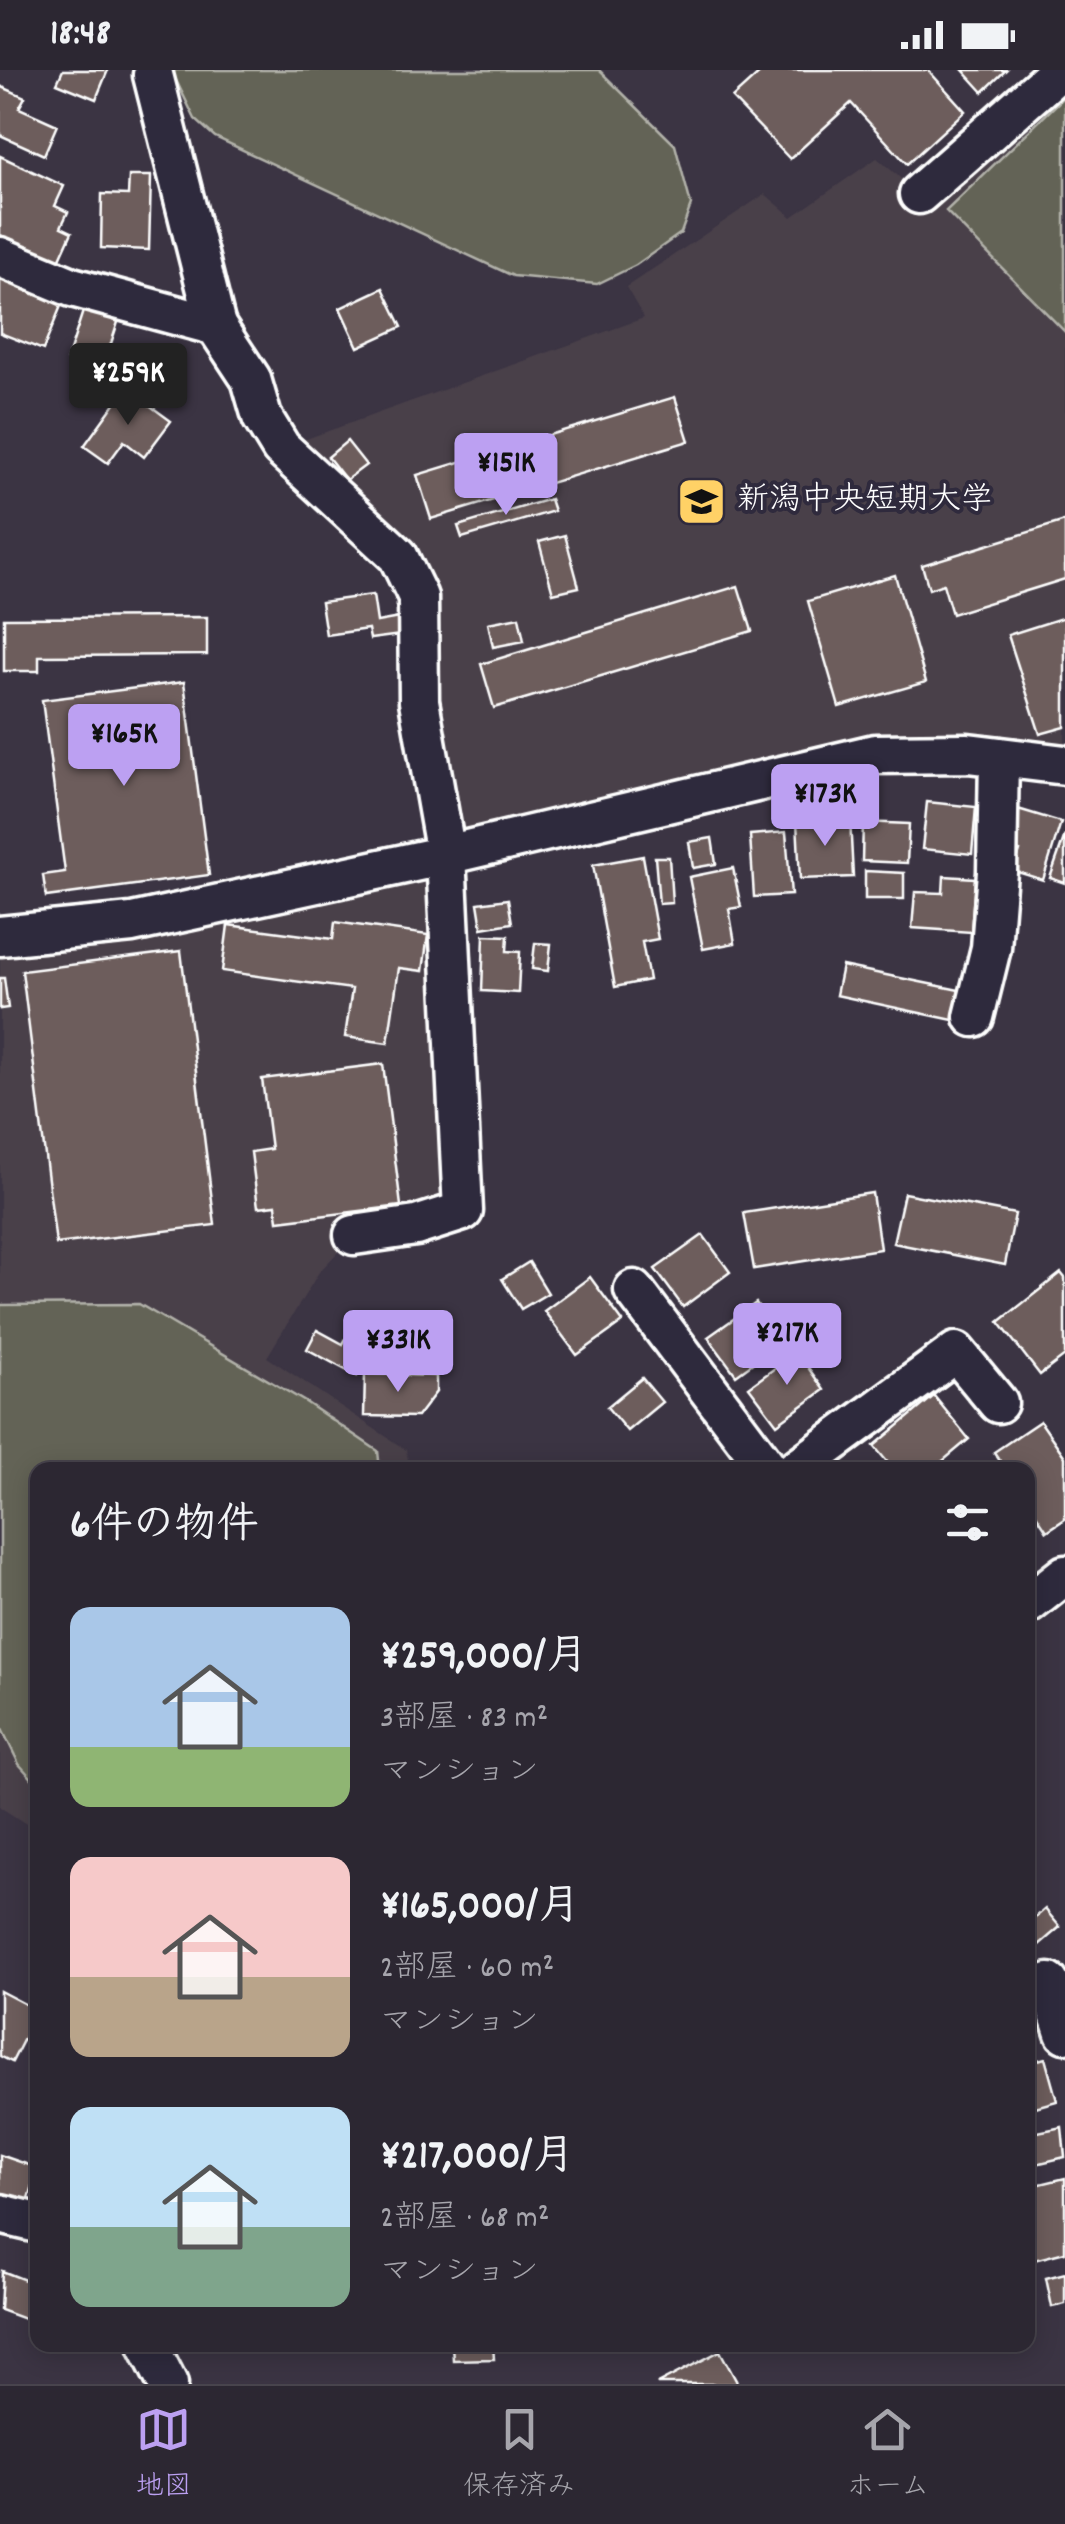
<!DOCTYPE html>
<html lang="ja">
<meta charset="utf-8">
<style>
:root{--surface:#2c2732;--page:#38333e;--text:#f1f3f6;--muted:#a6a5ac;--line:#48444d;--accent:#bca0f2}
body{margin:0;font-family:Dekko,"Klee One",sans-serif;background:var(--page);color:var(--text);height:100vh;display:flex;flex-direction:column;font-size:38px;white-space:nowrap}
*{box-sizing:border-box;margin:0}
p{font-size:32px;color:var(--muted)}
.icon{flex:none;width:55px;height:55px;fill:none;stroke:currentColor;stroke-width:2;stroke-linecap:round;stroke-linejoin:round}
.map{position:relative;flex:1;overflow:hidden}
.side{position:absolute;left:30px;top:1392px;width:1005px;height:890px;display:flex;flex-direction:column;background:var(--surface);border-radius:20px;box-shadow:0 5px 25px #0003,0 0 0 2px var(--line)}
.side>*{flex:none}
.price{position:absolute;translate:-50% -85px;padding:0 22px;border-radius:10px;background:var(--accent);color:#111;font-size:32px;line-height:65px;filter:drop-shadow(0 2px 5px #0008)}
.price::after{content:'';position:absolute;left:50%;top:60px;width:30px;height:22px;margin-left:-15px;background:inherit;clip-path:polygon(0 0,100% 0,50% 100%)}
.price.on{background:#222;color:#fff}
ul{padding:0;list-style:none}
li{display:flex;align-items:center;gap:30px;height:250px;padding:0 40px}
li span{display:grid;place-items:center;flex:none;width:280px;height:200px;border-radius:20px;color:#555}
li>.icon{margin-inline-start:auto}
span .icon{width:120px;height:120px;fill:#fffc;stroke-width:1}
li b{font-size:42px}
h2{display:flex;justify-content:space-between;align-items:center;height:120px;padding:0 40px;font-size:42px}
.status{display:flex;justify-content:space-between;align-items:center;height:70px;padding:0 50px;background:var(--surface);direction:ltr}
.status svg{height:28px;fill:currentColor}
.tab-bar{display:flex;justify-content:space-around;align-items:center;height:140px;border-top:2px solid var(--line);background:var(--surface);font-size:28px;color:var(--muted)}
.tab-bar a{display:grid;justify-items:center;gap:5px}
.tab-bar .on{color:var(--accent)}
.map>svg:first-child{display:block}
</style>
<div class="status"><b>18:48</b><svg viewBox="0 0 49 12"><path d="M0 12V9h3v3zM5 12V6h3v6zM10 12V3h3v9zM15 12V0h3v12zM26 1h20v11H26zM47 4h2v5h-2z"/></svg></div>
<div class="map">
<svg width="1065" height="2314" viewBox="0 0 1065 2314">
<rect width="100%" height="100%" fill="#3b3443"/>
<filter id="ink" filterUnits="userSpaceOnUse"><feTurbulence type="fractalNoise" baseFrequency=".01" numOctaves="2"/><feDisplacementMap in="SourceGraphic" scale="20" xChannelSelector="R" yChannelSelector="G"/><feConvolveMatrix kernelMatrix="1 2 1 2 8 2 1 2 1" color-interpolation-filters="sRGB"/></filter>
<g filter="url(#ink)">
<polygon fill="#4a404a" points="1065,0 1065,695 968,683 446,785 463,1141 354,1165 319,1202 267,1287 406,1380 410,1400 38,1400 37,1761 0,1737 0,866 446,785 418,527 281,378 644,248 626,217 765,124 792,147 877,88 919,124"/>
<g fill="#646456" stroke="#b2b2aa" stroke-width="2.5">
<polygon points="171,0 599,0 675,75 691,135 681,163 636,195 597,214 513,206 215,67 195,49"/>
<polygon points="1065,26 1065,262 946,141"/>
<polygon points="139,1234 307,1333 378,1381 380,1400 38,1400 37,1714 19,1694 0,1655 0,1235"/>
</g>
<g fill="#6d5d5b" stroke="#fff" stroke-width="2.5">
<polygon points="63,0 108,0 96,29 57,13"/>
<polygon points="763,0 928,0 965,41 907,94 851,33 790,89 732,28"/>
<polygon points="963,0 1006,0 983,22"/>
<polygon points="0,16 25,27 19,38 57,55 44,85 0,65"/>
<polygon points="0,86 64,116 55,136 68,142 61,157 72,162 59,191 0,165"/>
<polygon points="129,106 151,106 149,180 101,178 102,124 128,125"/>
<polygon points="0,205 63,231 43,280 0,263"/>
<polygon points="383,218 402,257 358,277 340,238"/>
<polygon points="85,235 120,246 102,301 67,290"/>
<polygon points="126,318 171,351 144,387 124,371 108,393 84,376"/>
<polygon points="675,327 689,371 431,449 417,405"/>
<polygon points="347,371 366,395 346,410 328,387"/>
<polygon points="550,429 554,441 462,468 458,456"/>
<polygon points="1065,451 1065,509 952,544 943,514 929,519 922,495"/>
<polygon points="565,465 579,517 553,523 539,472"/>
<polygon points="895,505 926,612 839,637 808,531"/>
<polygon points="738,516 752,561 494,638 481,594"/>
<polygon points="373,525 377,552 399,548 401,565 370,569 368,559 326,565 321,532"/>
<polygon points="207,547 207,585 39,586 39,601 4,601 4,548"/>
<polygon points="519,547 524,571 493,577 488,553"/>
<polygon points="1065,547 1065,657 1040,664 1008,565"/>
<polygon points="184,612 209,805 46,827 43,805 65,802 42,630"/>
<polygon points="927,732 976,737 972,784 922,779"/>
<polygon points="1018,739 1061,752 1043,810 1014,801 1020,781 1006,777"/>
<polygon points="850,748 853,807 800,809 797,751"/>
<polygon points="863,752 909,754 907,793 862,791"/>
<polygon points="786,762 791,825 754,827 750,765"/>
<polygon points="1065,765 1065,813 1050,808"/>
<polygon points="712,768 716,794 693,798 689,772"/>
<polygon points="643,786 658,869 642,872 649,910 615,917 593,795"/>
<polygon points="655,787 669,787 672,833 659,834"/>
<polygon points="733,798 741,837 729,839 735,873 703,879 689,807"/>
<polygon points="865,801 904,803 904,829 865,829"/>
<polygon points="944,806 975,808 971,862 912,858 915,822 943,823"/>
<polygon points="508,829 512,853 482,858 478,833"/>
<polygon points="335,852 428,865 423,901 399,898 388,973 345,967 352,919 222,901 228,855 333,869"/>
<polygon points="484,865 508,866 507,881 520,882 518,923 482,921"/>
<polygon points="535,873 551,874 548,901 532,899"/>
<polygon points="181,881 215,1155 56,1174 22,901"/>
<polygon points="842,896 959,920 953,950 836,925"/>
<polygon points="0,908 4,908 8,938 0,939"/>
<polygon points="383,994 401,1136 278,1151 276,1135 258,1137 251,1082 271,1079 262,1009"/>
<polygon points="872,1123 880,1179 754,1199 744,1143"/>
<polygon points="904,1123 1015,1144 1005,1195 893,1173"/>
<polygon points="703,1165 730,1202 683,1237 655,1199"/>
<polygon points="529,1192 548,1223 521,1239 502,1209"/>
<polygon points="1061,1203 1065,1208 1065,1286 1040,1305 999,1252"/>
<polygon points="590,1207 623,1252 577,1285 544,1241"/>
<polygon points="756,1233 783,1271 736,1305 708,1267"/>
<polygon points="351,1259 376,1271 357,1306 307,1279 317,1260 343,1274"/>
<polygon points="797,1282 824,1320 777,1354 749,1317"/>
<polygon points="365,1304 436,1306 436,1322 417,1347 364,1346"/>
<polygon points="642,1308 662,1332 627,1361 607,1337"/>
<polygon points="934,1326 969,1369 932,1400 894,1400 874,1376"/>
<polygon points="1040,1351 1065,1387 1065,1449 1047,1461 1028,1432 1028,1400 1006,1400 994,1382"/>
<polygon points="1045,1839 1060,1857 1031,1882 1028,1878 1028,1854"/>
<polygon points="0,1921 38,1941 12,1992 0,1986"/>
<polygon points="1045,1988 1057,2031 1028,2039 1028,1993"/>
<polygon points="1062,2057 1065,2087 1028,2096 1028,2064"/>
<polygon points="0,2085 38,2098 28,2132 0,2123"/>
<polygon points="1065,2108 1065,2182 1034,2190 1028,2167 1028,2117"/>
<polygon points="2,2201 38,2215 38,2254 0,2240"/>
<polygon points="1065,2203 1065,2234 1052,2237 1046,2208"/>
<polygon points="452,2275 493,2275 494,2289 453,2290"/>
<polygon points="720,2281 738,2314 657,2314"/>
</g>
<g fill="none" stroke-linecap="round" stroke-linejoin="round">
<defs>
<g id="minor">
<polyline points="153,5 216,256"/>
<polyline points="919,124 1060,0"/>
<polyline points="0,187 72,217 216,256 251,309 262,347 281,378 398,486 418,527 419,631 446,785 463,1141 416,1156 354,1165"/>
<polyline points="0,866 132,853 446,785 875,684 968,683 1065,695"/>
<polyline points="974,947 991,878 997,802 999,687"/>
<polyline points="634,1220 769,1400"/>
<polyline points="795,1400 956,1282 998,1333"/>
<polyline points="1028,1534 1065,1505"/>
<polyline points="1028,1927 1049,1913 1065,1963"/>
<polyline points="0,2144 38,2153"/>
<polyline points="148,2275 168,2314"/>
</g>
</defs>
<use href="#minor" stroke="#fff" stroke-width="45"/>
<use href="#minor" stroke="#2f2a3d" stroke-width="38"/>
</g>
</g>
<defs>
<symbol id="university-square" viewBox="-11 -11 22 22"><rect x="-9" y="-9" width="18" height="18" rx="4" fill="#ffd166" stroke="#2f2a3d"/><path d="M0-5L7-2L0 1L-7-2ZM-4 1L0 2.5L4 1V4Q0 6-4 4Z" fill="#111"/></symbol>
</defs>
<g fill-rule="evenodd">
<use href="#university-square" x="674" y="404" width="55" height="55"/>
</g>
<g text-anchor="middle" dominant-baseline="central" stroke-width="8" stroke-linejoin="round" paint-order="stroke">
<g font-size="32" fill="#fff" stroke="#2f2a3d" text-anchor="start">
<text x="737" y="432">新潟中央短期大学</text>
</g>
</g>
</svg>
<b class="price on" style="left:128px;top:358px">¥259K</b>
<b class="price" style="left:506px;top:448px">¥151K</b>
<b class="price" style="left:124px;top:719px">¥165K</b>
<b class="price" style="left:825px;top:779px">¥173K</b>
<b class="price" style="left:787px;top:1318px">¥217K</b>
<b class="price" style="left:398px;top:1325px">¥331K</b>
<section class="side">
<h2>6件の物件<svg class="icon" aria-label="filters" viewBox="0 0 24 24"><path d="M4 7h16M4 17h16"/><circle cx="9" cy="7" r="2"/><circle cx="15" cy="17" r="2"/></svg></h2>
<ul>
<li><span style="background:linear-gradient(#a9c7e8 70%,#8fb573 0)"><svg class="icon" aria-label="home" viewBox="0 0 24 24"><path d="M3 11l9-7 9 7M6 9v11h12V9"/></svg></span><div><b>¥259,000/月</b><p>3部屋 · 83 m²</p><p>マンション</p></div></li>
<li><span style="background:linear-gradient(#f6c9c9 60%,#b9a48a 0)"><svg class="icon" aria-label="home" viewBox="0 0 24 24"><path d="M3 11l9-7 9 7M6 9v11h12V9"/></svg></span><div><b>¥165,000/月</b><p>2部屋 · 60 m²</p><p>マンション</p></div></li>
<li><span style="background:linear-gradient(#bfe0f5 60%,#7fa58c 0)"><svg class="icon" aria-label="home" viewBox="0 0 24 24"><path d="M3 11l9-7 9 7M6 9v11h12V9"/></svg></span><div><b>¥217,000/月</b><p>2部屋 · 68 m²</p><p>マンション</p></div></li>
</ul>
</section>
</div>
<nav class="tab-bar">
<a class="on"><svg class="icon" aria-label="map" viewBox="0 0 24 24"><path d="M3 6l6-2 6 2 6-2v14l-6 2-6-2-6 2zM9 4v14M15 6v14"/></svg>地図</a>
<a><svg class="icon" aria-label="saved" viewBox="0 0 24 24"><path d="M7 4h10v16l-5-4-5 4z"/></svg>保存済み</a>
<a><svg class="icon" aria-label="home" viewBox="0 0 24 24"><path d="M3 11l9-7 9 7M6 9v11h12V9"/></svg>ホーム</a>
</nav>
